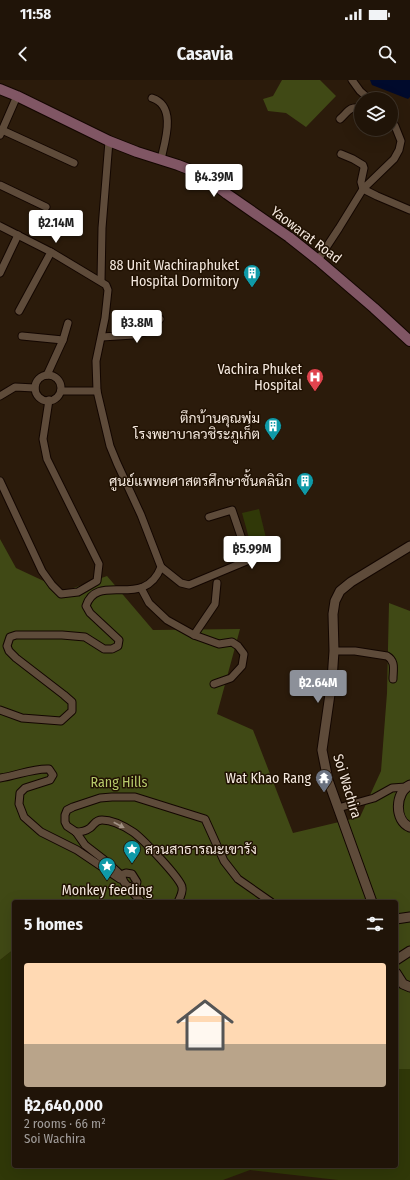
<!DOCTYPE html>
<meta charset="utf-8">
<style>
:root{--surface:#201408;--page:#2d2116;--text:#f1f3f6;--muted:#a29e9c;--line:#3d3329;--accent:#8c9099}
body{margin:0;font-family:"Fira Sans Condensed",Sarabun,sans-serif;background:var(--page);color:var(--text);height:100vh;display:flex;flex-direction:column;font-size:15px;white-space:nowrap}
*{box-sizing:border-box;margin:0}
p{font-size:13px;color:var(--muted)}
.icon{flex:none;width:22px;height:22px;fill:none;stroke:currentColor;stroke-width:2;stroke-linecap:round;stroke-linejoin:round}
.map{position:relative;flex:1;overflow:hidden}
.panel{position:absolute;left:12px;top:820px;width:386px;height:268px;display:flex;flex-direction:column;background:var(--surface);border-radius:4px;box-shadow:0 4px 16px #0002,0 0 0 1px var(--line)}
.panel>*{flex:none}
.tools{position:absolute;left:354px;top:12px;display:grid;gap:8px}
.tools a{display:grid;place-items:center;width:44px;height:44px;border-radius:50%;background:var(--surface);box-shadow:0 4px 16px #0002,0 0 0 1px var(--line);font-size:20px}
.price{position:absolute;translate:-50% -34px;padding:0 9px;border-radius:4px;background:#fff;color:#222;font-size:13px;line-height:26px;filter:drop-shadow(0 1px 2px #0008)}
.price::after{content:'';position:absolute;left:50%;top:24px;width:12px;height:9px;margin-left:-6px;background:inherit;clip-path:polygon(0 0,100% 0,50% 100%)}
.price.on{background:var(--accent);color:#fff}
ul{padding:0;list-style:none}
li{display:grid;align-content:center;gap:8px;height:212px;padding:0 12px}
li+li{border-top:1px solid var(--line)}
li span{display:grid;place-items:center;height:124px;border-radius:4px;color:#555}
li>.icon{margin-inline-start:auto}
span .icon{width:72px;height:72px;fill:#fffc;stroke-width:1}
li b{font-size:17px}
h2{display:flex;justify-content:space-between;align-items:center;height:48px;padding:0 12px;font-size:17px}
.status{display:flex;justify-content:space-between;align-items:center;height:28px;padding:0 20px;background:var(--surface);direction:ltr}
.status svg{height:11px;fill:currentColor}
header{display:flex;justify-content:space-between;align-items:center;height:52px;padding:0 12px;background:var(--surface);font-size:18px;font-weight:700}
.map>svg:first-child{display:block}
</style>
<div class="status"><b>11:58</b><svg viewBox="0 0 49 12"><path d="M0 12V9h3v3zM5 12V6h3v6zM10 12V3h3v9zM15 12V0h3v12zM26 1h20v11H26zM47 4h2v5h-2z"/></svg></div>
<header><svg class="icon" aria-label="back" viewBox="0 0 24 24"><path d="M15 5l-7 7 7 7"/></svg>Casavia<svg class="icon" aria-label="search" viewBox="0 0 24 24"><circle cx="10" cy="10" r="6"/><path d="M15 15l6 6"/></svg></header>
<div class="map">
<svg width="410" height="1100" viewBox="0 0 410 1100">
<rect width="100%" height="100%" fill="#2b1b0b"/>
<g fill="#303808">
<polygon points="259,429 266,458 250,462 242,433"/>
<polygon points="14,869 14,1086 396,1086 396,989 410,989 410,1100 338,1100 250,1090 223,1100 0,1100 0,880"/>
</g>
<g fill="#404915">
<polygon points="282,0 320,0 336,16 306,47 286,33 268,31 263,19 273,16"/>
<polygon points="0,459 16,488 65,511 107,496 153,550 240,549 217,634 253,650 293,753 360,737 381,691 387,613 389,523 410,531 410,989 396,989 396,822 14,822 14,869 0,880"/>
</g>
<polygon fill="#000a2c" points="370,0 410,0 410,17 408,19 372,5"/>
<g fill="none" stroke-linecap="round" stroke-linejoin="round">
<defs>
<g id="minor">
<polyline points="352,0 360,11 369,19"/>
<path d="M 152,18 C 177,26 165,61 161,79"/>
<path d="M 340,39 C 348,32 349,26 361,28"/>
<polyline points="2,50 74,83"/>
<polyline points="0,55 17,16"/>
<polyline points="341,74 353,79 363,85 364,88 361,102 363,109 377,116 410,130"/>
<polyline points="0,105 46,127"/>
<path d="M 0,146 L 51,172 L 106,205 L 108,210 L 105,238 L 96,281 L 97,311 L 110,366 L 117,383 L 141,435 L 161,487 C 144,531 97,491 86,526 L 90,533 L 119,560 L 118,566 L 112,569 L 104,569 L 85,557 L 62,555 L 16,555 L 10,557 L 7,566 L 9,571 L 16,578 L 64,615 L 72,622 L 72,631 L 61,641 L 22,638 L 0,630"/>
<polyline points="318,180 339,148 363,109 394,79 399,70 401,61 395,46 391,40"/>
<polyline points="0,193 18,155"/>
<polyline points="101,201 102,148 109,61"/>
<polyline points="19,231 51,172"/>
<polyline points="22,256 63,260"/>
<polyline points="102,257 133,255 145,252 160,239"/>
<polyline points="47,295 63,260 68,243"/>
<circle cx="48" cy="308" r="13"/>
<polyline points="61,311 97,311"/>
<polyline points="0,316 15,307 35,308"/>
<polyline points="0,401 42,491 52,505 61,514 78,512 97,501 99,484 47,379 43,359 49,320"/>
<polyline points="161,487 181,503 189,505 249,480 232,430 209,437"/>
<polyline points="141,508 149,523 167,540 194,555 219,564 232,562 238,566 244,574 242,586 231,598 214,604"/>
<polyline points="194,555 215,524 217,503"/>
<path d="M 334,571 L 355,571 L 387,576 C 396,581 393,590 393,599"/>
<path d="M 0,698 C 16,696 33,688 49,689 L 53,695 L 50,700 L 25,708 L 20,713 L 19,724 L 24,737 L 41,752 L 77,770 L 120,799"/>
<polyline points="338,728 374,718 392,708 406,707"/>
<path d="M 76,752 C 80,752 86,751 90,748 C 95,744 95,740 102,740 C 113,740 124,746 133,752 C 142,758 180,798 182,807 C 183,811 180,818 178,822"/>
<polyline points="118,796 126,793 132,794 137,802 136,805 129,807"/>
<polyline points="141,822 124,802 121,795 107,782 85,765 76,752 67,746 65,742 65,735 67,730 73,727 100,718 112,717 135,717 205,739 224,781 238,799 271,822"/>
</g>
<g id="tertiary">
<path d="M 410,705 C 395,712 394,741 410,747"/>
<polyline points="372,822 328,700 322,670 332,600 334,571 333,534 335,521 340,511 351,502 410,466"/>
<polyline points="396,839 410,837"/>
<polyline points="396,880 410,871"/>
<polyline points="396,893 403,904 410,907"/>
</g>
<polyline id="secondary" points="0,9 17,16 109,61 137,72 178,85 201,94 227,114 289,157 318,180 374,228 410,261"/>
</defs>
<use href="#minor" stroke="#130600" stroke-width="9"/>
<use href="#tertiary" stroke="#130600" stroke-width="11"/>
<use href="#secondary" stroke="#130600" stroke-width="12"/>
<use href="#minor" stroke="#5e4b3a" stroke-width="7"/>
<use href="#tertiary" stroke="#5e4b3a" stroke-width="9"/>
<use href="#secondary" stroke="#805664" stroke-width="10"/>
</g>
<defs><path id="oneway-solid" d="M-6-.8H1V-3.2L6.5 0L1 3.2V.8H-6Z"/></defs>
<use fill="#a29284" href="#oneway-solid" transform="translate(119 745) rotate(27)"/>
<defs>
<symbol id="building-pin" viewBox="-11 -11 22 30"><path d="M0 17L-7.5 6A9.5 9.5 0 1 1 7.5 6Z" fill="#0f9aa8" stroke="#211203"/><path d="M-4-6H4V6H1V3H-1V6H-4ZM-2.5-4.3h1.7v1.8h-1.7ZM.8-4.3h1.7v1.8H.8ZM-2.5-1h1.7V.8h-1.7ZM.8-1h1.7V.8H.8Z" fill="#fff"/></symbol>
<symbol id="hospital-pin" viewBox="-11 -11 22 30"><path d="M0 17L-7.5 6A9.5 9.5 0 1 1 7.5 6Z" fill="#e0444e" stroke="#211203"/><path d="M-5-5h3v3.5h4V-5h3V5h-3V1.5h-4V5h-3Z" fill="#fff"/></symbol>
<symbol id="temple-pin" viewBox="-11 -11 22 30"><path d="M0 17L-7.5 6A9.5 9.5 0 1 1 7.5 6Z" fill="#6b7280" stroke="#211203"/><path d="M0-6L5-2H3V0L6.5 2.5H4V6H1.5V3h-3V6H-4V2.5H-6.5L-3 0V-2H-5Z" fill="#fff"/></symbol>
<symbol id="sight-pin" viewBox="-11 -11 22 30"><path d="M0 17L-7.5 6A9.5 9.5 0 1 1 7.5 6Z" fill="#0f9aa8" stroke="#211203"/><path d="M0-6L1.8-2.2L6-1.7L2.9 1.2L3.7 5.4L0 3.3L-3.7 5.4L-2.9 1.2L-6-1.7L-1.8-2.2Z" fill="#fff"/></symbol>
</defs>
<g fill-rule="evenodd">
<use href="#building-pin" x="242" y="183" width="20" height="27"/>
<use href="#hospital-pin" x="305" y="287" width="20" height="27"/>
<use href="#building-pin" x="263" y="336" width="20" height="27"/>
<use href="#building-pin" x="295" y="391" width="20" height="27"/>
<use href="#temple-pin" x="314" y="688" width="20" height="27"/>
<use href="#sight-pin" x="122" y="759" width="20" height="27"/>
<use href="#sight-pin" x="97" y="776" width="20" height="27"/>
</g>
<g text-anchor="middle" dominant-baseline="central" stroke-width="3" stroke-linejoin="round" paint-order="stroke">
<g font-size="14" fill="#f5e9df" stroke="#211203">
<text transform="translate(306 155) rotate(37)">Yaowarat Road</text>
<text transform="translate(347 706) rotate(73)">Soi Wachira</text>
</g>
<g font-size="14" fill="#f5e9df" stroke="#211203" text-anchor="end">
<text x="239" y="185">88 Unit Wachiraphuket<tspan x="239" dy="16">Hospital Dormitory</tspan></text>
<text x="302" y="289">Vachira Phuket<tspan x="302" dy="16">Hospital</tspan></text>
<text x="260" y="338">ตึกบ้านคุณพุ่ม<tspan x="260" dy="16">โรงพยาบาลวชิระภูเก็ต</tspan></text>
<text x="292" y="401">ศูนย์แพทยศาสตรศึกษาชั้นคลินิก</text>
<text x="311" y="698">Wat Khao Rang</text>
<text x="145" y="769" text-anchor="start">สวนสาธารณะเขารัง</text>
<text x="107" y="810" text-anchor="middle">Monkey feeding</text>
</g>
<g font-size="14" fill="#b6c96a" stroke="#211203">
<text x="119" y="702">Rang Hills</text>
</g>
</g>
</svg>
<div class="tools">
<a><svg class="icon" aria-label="layers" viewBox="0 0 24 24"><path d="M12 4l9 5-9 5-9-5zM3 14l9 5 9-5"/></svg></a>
</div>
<b class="price" style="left:214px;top:118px">฿4.39M</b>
<b class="price" style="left:56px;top:164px">฿2.14M</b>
<b class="price" style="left:137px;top:264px">฿3.8M</b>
<b class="price" style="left:252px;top:490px">฿5.99M</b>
<b class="price on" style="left:318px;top:624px">฿2.64M</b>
<section class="panel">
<h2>5 homes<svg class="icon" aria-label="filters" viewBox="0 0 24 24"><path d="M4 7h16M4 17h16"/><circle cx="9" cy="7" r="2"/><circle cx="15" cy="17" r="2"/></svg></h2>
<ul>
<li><span style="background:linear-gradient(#ffd9b3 65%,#b9a48a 0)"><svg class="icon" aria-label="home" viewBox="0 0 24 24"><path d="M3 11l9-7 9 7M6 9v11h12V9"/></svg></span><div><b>฿2,640,000</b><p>2 rooms · 66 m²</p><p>Soi Wachira</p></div></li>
</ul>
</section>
</div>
